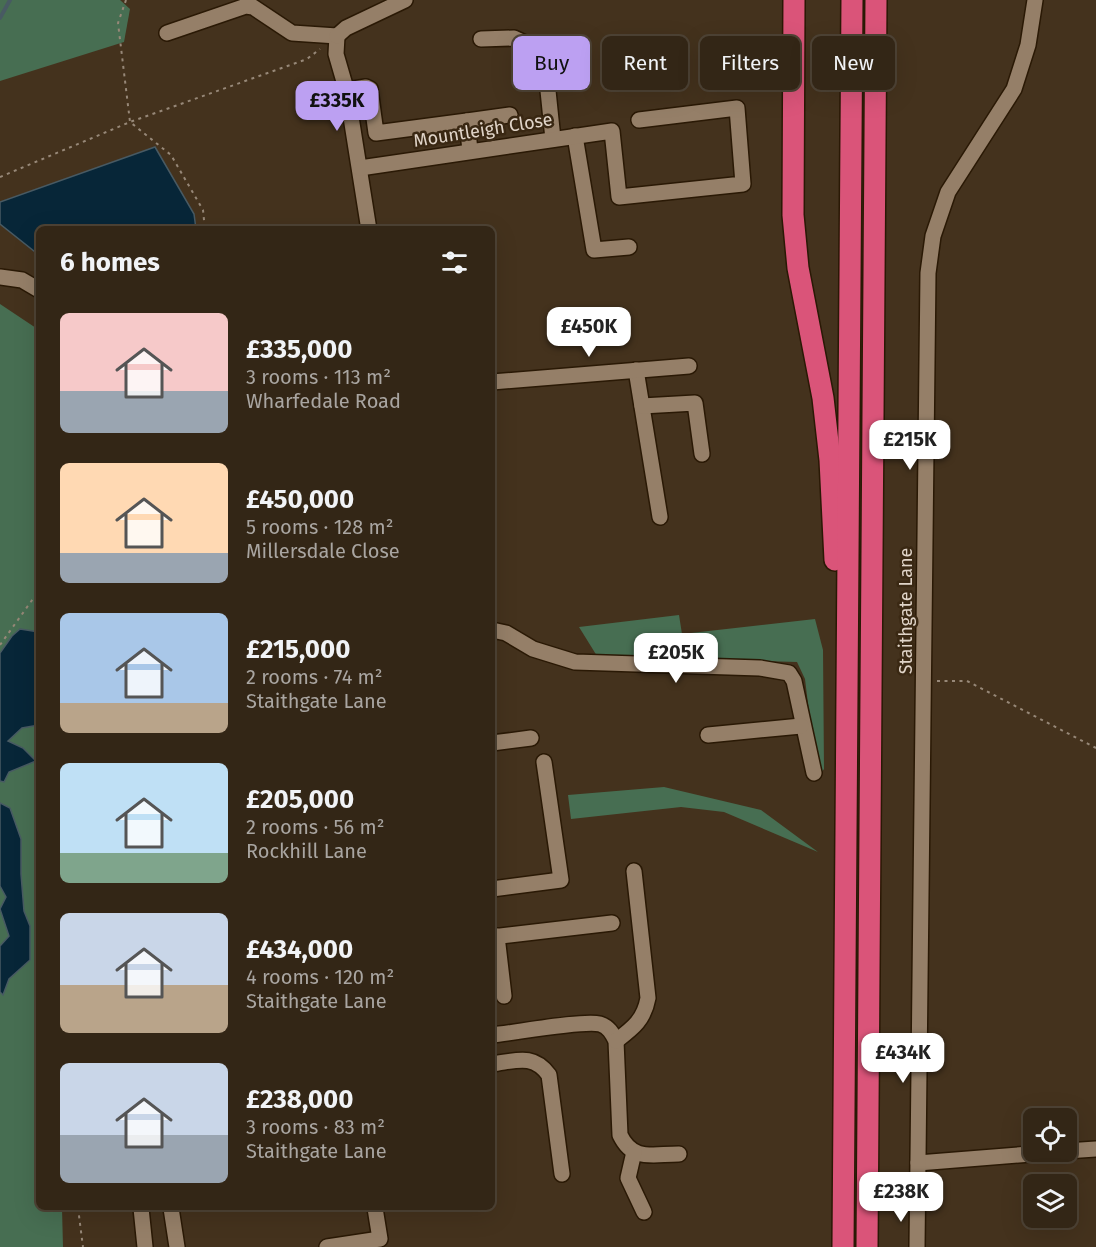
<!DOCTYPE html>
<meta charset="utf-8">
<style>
:root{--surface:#332616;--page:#3e3223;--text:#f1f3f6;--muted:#a9a5a1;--line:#4e4335;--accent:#bca0f2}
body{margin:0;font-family:"Fira Sans",sans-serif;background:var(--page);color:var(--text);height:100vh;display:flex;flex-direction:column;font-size:22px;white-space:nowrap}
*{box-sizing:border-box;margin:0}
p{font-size:20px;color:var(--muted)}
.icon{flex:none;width:33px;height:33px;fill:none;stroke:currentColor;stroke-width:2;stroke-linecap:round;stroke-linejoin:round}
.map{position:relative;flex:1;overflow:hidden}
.side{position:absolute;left:36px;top:226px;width:459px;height:984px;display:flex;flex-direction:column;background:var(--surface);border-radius:9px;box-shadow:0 6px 24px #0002,0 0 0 2px var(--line)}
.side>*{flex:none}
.banner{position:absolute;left:513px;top:36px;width:492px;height:54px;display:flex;gap:12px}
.controls{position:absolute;left:1023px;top:1108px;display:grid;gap:12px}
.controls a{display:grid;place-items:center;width:54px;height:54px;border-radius:9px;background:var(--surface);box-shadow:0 6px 24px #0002,0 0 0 2px var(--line);font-size:30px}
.price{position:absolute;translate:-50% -51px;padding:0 14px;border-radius:12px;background:#fff;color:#222;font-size:20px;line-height:39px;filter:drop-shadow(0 2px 3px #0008)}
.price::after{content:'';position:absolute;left:50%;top:36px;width:18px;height:14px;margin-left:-9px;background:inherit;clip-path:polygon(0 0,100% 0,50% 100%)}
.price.current{background:var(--accent);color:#111}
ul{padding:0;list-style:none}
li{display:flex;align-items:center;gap:18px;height:150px;padding:0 24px}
li span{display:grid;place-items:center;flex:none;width:168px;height:120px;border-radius:9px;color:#555}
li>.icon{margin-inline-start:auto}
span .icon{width:72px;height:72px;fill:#fffc;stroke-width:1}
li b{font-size:26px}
h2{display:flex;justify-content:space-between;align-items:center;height:72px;padding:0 24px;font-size:26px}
.chip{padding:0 21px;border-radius:9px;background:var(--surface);box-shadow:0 6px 24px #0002,0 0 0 2px var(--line);font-size:21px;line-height:54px}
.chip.current{background:var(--accent);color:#111}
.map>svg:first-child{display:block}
</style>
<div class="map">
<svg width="1096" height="1247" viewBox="0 0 1096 1247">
<rect width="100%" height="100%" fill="#44321d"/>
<g fill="#476e52">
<polygon points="0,0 120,0 130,9 124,42 0,81"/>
<polygon points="0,304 39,330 39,1208 62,1208 63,1247 0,1247"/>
<polygon points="679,615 682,634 815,619 823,650 824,769 817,778 805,679 797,662 597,656 579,627"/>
<polygon points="664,787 761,810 818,852 724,812 681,807 571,819 568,795"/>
</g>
<g fill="#072638" stroke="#485a63" stroke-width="1.5">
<polygon points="155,147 194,214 196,229 39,230 39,255 0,224 0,202"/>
<polygon points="20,629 39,632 39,725 22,728 8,741 23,748 36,761 9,772 4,782 0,781 0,653 12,636"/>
<polygon points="0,803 10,808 21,839 21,874 24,911 30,926 30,960 9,979 3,995 0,992 0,946 9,936 0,909 6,897 0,886"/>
</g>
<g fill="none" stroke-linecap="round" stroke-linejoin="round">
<polyline stroke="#485a63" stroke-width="4" points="0,18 10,0"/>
<defs>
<g id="minor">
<polyline points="167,33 246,6 253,7 292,33 337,36"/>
<polyline points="337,36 336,54 347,92 369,230"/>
<polyline points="337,36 346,28 405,0"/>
<polyline points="481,39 514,38 544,52 553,139"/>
<polyline points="347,90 366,87 370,89 376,133 467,121"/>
<polyline points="575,136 594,250 629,247"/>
<polyline points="470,151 467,121 510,115"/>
<polyline points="360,168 612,131 619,197 743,184 737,108 639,120"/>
<polyline points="0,277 22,280 39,290"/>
<polyline points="636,370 660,517"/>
<polyline points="492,382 689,366"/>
<polyline points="642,406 695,403 702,454"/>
<polyline points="492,630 506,633 533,649 575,662 760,668 789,673 794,681 814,773"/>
<polyline points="708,735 801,726"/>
<polyline points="492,743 531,738"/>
<polyline points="492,889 561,880 544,762"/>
<polyline points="497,936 504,996"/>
<polyline points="492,937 612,923"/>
<path d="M 492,1035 C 514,1033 582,1020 600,1024 C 609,1027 612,1033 616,1041 L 620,1135 C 633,1162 652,1154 679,1154"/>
<path d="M 616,1041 C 633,1028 644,1020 648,998 L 634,871"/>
<path d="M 492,1064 C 516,1061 533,1053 549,1075 L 562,1174"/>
<polyline points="1066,1151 1096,1149"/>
<polyline points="634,1152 628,1178 644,1212"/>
<polyline points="918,1163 1055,1152"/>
<polyline points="141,1208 145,1247"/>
<polyline points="171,1208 177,1247"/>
<polyline points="327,1247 380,1239 375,1208"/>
<polyline points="917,1247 928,273 933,236 948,192 1014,89 1028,45 1035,0"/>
</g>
<g id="highway">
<polyline points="794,0 793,215 798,268 823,398 830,460 835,560"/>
<polyline points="843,1247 852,0"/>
<polyline points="867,1247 876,0"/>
</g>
</defs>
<use href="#minor" stroke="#2a1905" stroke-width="18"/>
<use href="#highway" stroke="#2a1905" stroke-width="24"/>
<g stroke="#978878" stroke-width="2" stroke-dasharray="3 4.5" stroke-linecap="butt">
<polyline points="126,0 118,23 130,122 171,155 203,210 205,230"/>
<polyline points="0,177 130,122 307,59 320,49"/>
<polyline points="0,645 35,596 39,585"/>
<polyline points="937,681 967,681 1096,748"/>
<polyline points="78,1208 83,1247"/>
</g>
<use href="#minor" stroke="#957f68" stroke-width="15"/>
<use href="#highway" stroke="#da5479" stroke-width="21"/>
</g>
<g text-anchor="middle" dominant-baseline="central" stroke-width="5" stroke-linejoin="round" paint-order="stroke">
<g font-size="18" fill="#e0d4c8" stroke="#3a2813">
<text transform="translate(483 130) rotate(-9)">Mountleigh Close</text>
<text transform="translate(906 611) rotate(-90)">Staithgate Lane</text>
</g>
</g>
</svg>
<div class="controls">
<a><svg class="icon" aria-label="locate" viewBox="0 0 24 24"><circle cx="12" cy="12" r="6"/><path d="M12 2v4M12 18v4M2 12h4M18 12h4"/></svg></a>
<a><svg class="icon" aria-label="layers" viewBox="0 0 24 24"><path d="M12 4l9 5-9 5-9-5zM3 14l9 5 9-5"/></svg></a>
</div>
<b class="price current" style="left:337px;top:132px">£335K</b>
<b class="price" style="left:589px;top:358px">£450K</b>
<b class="price" style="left:910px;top:471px">£215K</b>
<b class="price" style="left:676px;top:684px">£205K</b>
<b class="price" style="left:903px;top:1084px">£434K</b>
<b class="price" style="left:901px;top:1223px">£238K</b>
<div class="banner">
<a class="chip current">Buy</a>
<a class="chip">Rent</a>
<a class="chip">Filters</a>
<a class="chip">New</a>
</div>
<section class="side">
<h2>6 homes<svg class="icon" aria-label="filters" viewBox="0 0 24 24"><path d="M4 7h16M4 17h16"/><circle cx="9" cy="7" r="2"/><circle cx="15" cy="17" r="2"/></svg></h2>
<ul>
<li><span style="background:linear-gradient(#f6c9c9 65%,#9aa5b1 0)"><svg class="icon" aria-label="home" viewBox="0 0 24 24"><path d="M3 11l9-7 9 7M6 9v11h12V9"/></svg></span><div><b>£335,000</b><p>3 rooms · 113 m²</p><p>Wharfedale Road</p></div></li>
<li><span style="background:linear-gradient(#ffd9b3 75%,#9aa5b1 0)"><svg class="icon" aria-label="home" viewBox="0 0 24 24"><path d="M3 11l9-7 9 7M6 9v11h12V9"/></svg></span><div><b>£450,000</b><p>5 rooms · 128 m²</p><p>Millersdale Close</p></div></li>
<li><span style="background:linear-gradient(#a9c7e8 75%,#b9a48a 0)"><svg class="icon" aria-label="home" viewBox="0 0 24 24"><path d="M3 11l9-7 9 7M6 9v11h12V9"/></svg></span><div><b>£215,000</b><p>2 rooms · 74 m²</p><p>Staithgate Lane</p></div></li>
<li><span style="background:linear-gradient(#bfe0f5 75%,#7fa58c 0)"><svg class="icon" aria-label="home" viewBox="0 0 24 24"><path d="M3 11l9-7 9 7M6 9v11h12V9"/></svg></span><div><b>£205,000</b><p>2 rooms · 56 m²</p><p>Rockhill Lane</p></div></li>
<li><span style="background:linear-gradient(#c9d6e8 60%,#b9a48a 0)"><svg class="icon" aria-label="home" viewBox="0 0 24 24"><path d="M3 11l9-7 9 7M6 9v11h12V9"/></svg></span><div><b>£434,000</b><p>4 rooms · 120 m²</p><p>Staithgate Lane</p></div></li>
<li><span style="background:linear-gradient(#c9d6e8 60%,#9aa5b1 0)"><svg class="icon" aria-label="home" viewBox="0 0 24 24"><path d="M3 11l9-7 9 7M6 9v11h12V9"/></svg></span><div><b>£238,000</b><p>3 rooms · 83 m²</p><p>Staithgate Lane</p></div></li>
</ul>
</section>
</div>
